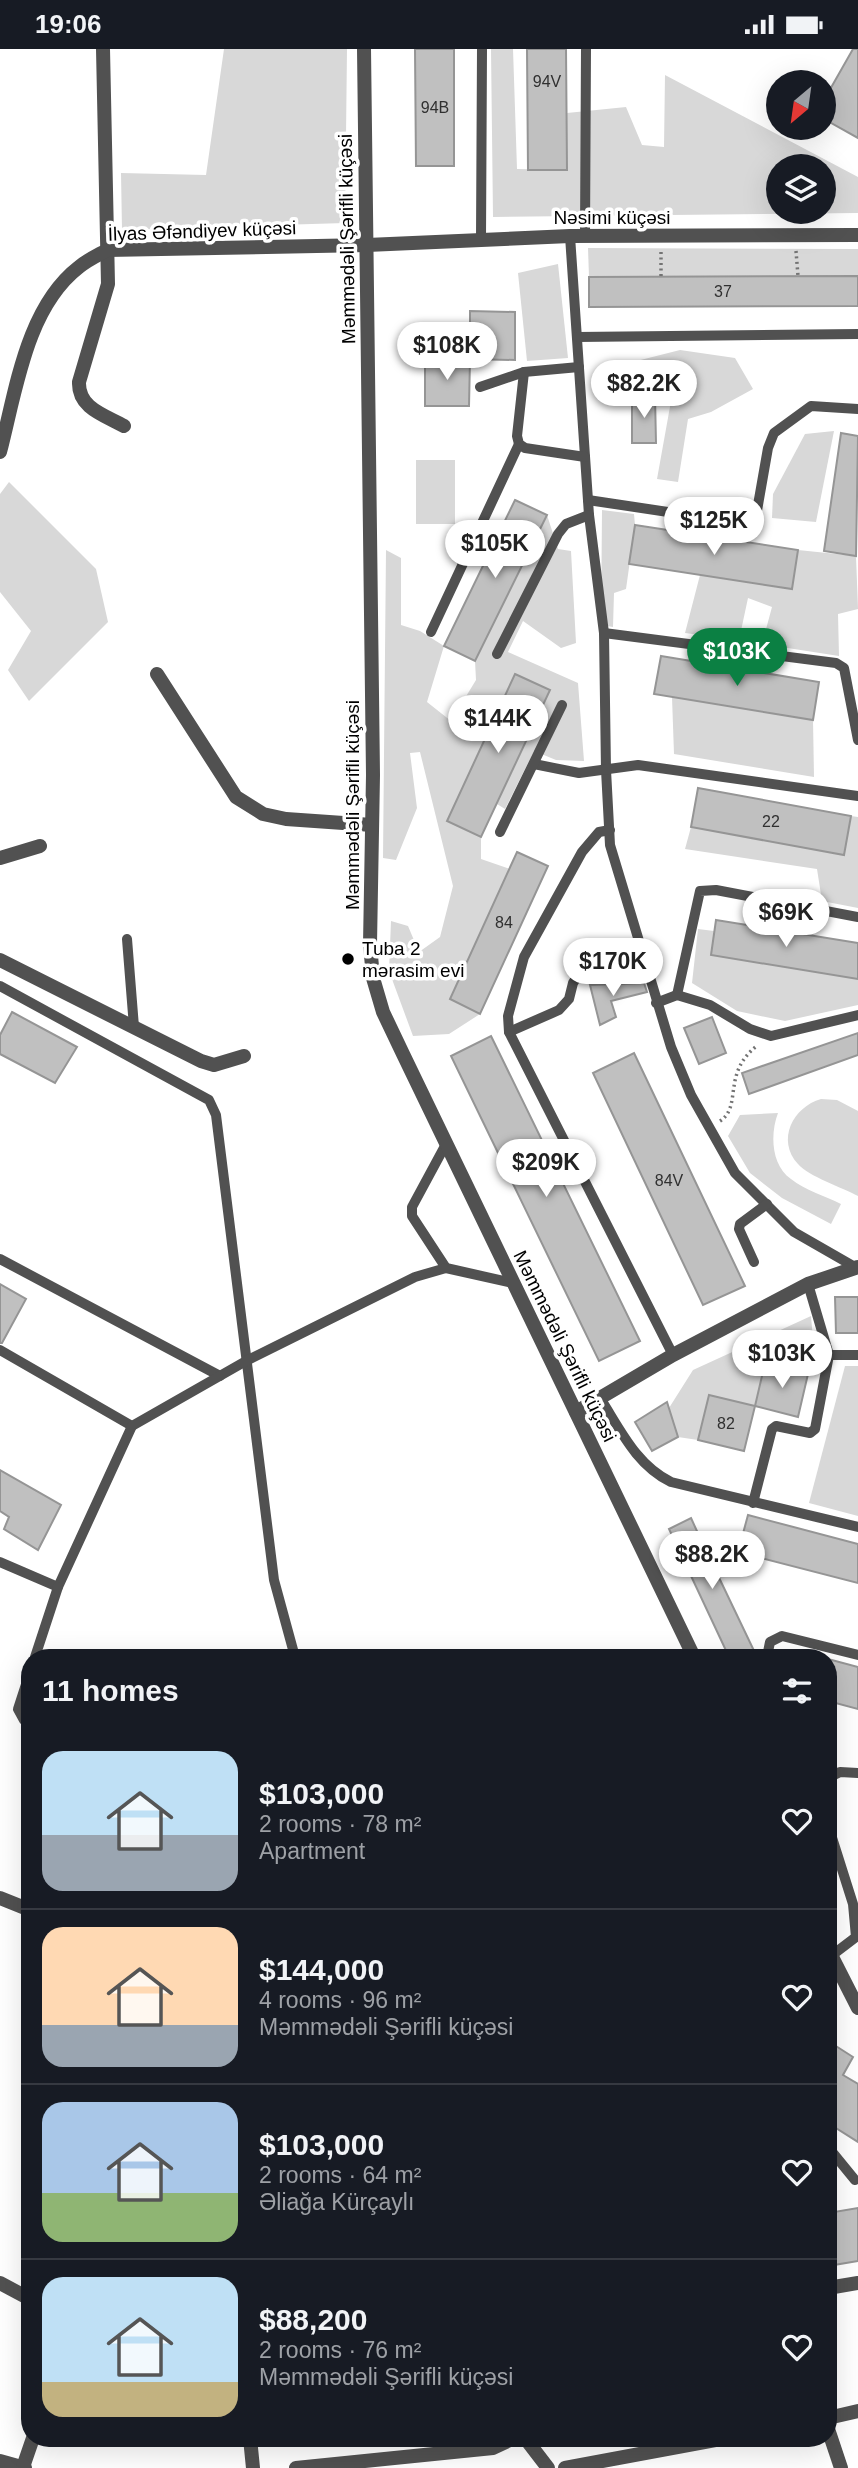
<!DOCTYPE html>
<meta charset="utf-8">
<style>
:root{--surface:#171b24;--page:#242831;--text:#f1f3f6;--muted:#9ea1a6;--line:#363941;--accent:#0b8043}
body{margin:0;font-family:Arial,sans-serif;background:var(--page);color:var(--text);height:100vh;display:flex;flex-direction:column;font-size:26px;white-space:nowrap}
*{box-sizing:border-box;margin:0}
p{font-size:23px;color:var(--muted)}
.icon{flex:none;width:38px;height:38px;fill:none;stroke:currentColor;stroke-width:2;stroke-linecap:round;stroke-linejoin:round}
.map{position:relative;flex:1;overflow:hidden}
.sheet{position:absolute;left:21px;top:1600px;width:816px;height:798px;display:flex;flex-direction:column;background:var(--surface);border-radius:28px;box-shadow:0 7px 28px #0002}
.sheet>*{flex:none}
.needle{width:46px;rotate:209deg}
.tools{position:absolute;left:766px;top:21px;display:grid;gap:14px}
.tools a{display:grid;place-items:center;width:70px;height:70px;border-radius:50%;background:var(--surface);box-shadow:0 7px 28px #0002;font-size:35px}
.price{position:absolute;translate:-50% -60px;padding:0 16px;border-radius:24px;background:#fff;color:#222;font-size:23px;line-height:46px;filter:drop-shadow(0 2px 4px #0008)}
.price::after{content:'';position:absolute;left:50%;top:42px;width:21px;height:16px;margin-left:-10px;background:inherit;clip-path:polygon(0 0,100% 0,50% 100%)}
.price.selected{background:var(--accent);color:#fff}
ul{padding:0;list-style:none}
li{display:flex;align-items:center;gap:21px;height:175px;padding:0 21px}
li+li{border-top:2px solid var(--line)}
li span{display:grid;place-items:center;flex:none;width:196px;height:140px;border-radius:21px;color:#555}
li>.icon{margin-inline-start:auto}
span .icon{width:84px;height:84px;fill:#fffc;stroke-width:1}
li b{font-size:30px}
h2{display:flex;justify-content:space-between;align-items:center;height:84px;padding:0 21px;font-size:30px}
.status{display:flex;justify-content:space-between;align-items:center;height:49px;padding:0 35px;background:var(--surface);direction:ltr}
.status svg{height:19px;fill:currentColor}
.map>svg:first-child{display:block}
</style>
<div class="status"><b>19:06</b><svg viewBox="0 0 49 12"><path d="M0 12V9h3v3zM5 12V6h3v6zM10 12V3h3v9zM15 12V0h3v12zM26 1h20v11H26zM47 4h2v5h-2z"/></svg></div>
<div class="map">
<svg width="858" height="2419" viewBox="0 0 858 2419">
<rect width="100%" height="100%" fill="#fff"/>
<g fill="#d8d8d8" fill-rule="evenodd">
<polygon points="224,0 347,0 345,174 122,181 121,124 206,126"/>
<path d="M 491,0 L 513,0 L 517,120 L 567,121 L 567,64 L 626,58 L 642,96 L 664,98 L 665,26 L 858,128 L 858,164 L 493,168 ZM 779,117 L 824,117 L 824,163 L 779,163 Z"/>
<polygon points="588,199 858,200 858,227 589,228"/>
<polygon points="558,215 568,309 527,312 518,224"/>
<polygon points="680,301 735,309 753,340 711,363 688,370 678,433 657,430 673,341 660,325 617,347 605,320"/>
<polygon points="834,382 816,473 772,469 773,445 805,385"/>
<rect x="416" y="411" width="39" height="64"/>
<polygon points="9,433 96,520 108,573 29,652 8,621 31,582 0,543 0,445"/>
<polygon points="602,461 634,465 635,476 626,540 614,544 613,578 601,576"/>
<polygon points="547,466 558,500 571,502 576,594 561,599 523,572 508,603 578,634 584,712 556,711 534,702 505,760 497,755 550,642 515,625 447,772 481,788 481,810 510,820 450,950 480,965 449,985 413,987 389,922 391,872 408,877 419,903 440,888 453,837 420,703 410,704 417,759 396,811 383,809 386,501 401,509 401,576 420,582 444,597 427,653 451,672 476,631 475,612"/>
<polygon points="798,501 856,507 858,560 838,565 839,607 762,595 772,558 748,549 739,591 685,584 700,526 791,540"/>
<polygon points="672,648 813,671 814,728 674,705"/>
<polygon points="851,767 858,768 858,859 822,852 817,820 685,800 691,778 844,806"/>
<polygon points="698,880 714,882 711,906 858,930 858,956 785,972 737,962 692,934"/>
<path d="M 821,1050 L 837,1051 L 858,1062 L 858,1147 C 843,1139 808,1127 798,1115 C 776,1091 793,1058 821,1050 Z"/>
<path d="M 778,1064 C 770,1085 771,1116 791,1130 C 805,1141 825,1147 841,1155 L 831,1175 L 782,1149 L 750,1124 L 728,1087 L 740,1066 Z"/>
<polygon points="811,1267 816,1326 765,1314 755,1357 698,1391 678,1388 669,1359 693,1321"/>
<polygon points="845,1317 858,1317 858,1467 809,1454"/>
</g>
<g fill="#c0c0c0" stroke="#959595" stroke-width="2">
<polygon points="415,0 454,0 454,117 416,117"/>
<polygon points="527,0 566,0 567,121 528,121"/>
<polygon points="853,0 858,0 858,89 824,70 824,51"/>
<polygon points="858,227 858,257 589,258 589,228"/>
<polygon points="470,262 515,263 515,311 470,310"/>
<polygon points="425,310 470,310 469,357 425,357"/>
<polygon points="632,347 655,347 656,394 632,394"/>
<polygon points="841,384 858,387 856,507 824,502"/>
<polygon points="515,451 547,466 475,612 444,597"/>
<polygon points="635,476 798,501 792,540 629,515"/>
<polygon points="661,607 819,633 813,671 654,645"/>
<polygon points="515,625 550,641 481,788 447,772"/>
<polygon points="698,739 851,767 844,806 691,778"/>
<polygon points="517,803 548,817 480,965 450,950"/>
<polygon points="716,871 858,894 858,930 711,906"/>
<polygon points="644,934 647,943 611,952 616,968 600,976 590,936"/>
<polygon points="12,963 77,998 55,1034 0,1005 0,986"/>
<polygon points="712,968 726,1004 699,1015 684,979"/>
<polygon points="858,984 858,1006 749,1045 742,1024"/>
<polygon points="491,987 640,1292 599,1312 451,1007"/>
<polygon points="634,1004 745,1237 703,1256 593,1024"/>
<polygon points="0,1235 26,1250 2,1294 0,1294"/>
<polygon points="835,1248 858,1248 858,1284 836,1284"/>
<polygon points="765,1314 808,1325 798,1368 755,1357"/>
<polygon points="709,1346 755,1357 744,1402 698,1391"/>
<polygon points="667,1353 678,1388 652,1402 635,1373"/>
<polygon points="0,1421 61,1456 38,1501 4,1480 9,1468 0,1462"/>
<polygon points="748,1466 858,1495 858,1534 738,1503"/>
<polygon points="691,1469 701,1491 757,1608 729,1608 669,1480"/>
<polygon points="828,1610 858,1618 858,1660 828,1652"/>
<polygon points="828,1992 853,2008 843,2026 858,2035 858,2093 828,2074"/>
<polygon points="858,2159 858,2212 828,2217 828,2164"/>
</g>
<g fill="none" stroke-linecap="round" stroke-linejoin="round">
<g stroke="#737373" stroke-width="3.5" stroke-dasharray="2 3.5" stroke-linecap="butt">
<polyline points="796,202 798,227"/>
<polyline points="661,227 661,202"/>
<path d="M 720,1072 C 743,1057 721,1024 758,996"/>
</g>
<g stroke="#515151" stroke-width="10">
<polyline points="585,186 586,0"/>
<polyline points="570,187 589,466 604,584 606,721 610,796 671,998 691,1046 735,1124 794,1183 855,1218"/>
<polyline points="481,189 482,0"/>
<polyline points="577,288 858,285"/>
<polyline points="524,323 517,387 519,395 525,399 585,408"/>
<polyline points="480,338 524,323 579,318"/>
<polyline points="588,451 748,475 755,473 768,399 774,384 811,357 858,360"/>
<polyline points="431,583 519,395"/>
<polyline points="604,584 836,614 844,619 858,691"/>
<polyline points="497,605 558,485 566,475 589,466"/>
<polyline points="534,715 579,724 638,716 858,747"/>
<polyline points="610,781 599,783 582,803 524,908 508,967 509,983 673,1306"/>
<polyline points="500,783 562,656"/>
<polyline points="127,890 134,978"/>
<polyline points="0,937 209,1051 216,1066 274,1531 295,1608"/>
<polyline points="677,946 700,842 716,841 858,868"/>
<polyline points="656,954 677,946 710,956 750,980 771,987 858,966"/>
<polyline points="509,983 559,961 569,950 573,934 583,918 641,899"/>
<polyline points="446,1095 412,1158 412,1167 446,1219 513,1234"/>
<polyline points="0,1210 220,1327"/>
<polyline points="754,1213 739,1180 740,1175 767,1155"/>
<polyline points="0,1301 132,1377"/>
<polyline points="829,1306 858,1306"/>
<path d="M 600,1349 C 620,1380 636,1416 671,1433 L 858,1478"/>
<polyline points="753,1454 772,1380 776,1377 810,1384 815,1380 829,1306 808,1235"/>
<polyline points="0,1513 58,1538 132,1377 246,1312 415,1228 446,1219"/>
<polyline points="35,1608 58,1538"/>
<polyline points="767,1608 770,1593 782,1587 858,1606"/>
<polyline points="30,1623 18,1660 24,1671 30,1672"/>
<polyline points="828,1729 840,1723 858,1724"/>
<polyline points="828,1776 853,1855 856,1888 831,1907"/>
<polyline points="828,2098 855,2131"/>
</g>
<g stroke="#515151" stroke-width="14">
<path d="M 103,0 L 108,235 L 79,333 C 78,359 104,366 124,377"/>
<path d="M 0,403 C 16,342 26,259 79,218 C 87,211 98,206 107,201 L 367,196 L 570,187 L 858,186"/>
<polyline points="157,625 236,748 263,765 286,770 372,776"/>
<polyline points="0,809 40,797"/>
<polyline points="0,911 201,1012 214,1016 244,1007"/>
<polyline points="576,1363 673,1306 808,1235 858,1218"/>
<polyline points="0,1849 30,1861"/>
<polyline points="0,2234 30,2250"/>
<polyline points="828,2369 858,2362"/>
<polyline points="828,2380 841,2419"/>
<polyline points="250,2389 253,2419"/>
<polyline points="0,2412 25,2419"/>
<polyline points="23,2418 33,2389"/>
<polyline points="296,2419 493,2399 514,2389"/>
<polyline points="565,2419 726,2389"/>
</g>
<g stroke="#515151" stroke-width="14">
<polyline points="364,0 373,726 370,895 373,929 383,963 403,1005 694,1608"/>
<polyline points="828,1900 858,1959"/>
<polyline points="828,2239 858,2234"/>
<polyline points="525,2389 548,2419"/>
</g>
</g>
<circle fill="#000" stroke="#fff" stroke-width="2.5" cx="348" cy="910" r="7"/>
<g text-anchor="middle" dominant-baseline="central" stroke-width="7" stroke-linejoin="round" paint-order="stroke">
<g font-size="16" fill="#303030">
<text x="547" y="32">94V</text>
<text x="435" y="58">94B</text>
<text x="723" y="242">37</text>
<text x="771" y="772">22</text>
<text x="504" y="873">84</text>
<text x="669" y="1131">84V</text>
<text x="726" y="1374">82</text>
</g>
<g font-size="19" fill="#000" stroke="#fff">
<text x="612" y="168">Nəsimi küçəsi</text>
<text transform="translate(202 182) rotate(-2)">İlyas Əfəndiyev küçəsi</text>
<text transform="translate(347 190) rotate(-91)">Məmmədəli Şərifli küçəsi</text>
<text transform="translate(352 756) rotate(-90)">Məmmədəli Şərifli küçəsi</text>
<text transform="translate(565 1297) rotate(64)">Məmmədəli Şərifli küçəsi</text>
</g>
<g font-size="19" fill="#000" stroke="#fff" text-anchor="start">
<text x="362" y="899">Tuba 2<tspan x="362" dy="22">mərasim evi</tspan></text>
</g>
</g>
</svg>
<div class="tools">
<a><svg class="needle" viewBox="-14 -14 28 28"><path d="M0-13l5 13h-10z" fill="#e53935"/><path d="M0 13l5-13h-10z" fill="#9ea1a6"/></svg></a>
<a><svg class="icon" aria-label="layers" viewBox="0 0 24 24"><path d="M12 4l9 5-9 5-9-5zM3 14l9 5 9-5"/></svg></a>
</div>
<b class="price" style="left:447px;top:333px">$108K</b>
<b class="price" style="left:644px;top:371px">$82.2K</b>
<b class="price" style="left:714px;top:508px">$125K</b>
<b class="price" style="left:495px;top:531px">$105K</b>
<b class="price selected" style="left:737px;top:639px">$103K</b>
<b class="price" style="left:498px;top:706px">$144K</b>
<b class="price" style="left:786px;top:900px">$69K</b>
<b class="price" style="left:613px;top:949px">$170K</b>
<b class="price" style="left:546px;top:1150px">$209K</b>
<b class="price" style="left:782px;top:1341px">$103K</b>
<b class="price" style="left:712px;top:1542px">$88.2K</b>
<section class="sheet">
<h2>11 homes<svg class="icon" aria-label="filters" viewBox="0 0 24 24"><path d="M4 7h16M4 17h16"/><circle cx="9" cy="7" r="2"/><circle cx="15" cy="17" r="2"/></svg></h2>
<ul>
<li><span style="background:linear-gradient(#bfe0f5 60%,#9aa5b1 0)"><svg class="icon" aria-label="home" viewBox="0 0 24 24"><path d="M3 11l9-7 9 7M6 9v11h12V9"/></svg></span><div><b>$103,000</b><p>2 rooms · 78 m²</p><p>Apartment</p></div><svg class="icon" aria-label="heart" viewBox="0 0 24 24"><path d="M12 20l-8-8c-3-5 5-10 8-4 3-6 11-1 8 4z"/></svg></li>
<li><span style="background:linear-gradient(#ffd9b3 70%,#9aa5b1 0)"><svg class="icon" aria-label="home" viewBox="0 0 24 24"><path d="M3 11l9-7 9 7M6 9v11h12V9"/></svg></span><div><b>$144,000</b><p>4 rooms · 96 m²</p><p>Məmmədəli Şərifli küçəsi</p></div><svg class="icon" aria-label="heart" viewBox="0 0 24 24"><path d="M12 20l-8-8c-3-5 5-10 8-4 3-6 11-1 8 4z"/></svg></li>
<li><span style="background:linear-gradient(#a9c7e8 65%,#8fb573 0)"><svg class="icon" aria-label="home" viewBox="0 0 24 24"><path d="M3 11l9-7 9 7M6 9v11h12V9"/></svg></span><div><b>$103,000</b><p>2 rooms · 64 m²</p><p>Əliağa Kürçaylı</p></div><svg class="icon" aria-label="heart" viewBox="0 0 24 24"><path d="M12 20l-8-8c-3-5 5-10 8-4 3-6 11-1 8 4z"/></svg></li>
<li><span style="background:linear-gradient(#bfe0f5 75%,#c2b280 0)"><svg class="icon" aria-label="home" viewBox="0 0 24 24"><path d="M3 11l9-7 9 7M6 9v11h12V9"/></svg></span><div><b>$88,200</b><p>2 rooms · 76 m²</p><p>Məmmədəli Şərifli küçəsi</p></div><svg class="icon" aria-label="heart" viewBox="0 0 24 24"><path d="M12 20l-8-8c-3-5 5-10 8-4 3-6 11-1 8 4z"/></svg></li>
</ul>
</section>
</div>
